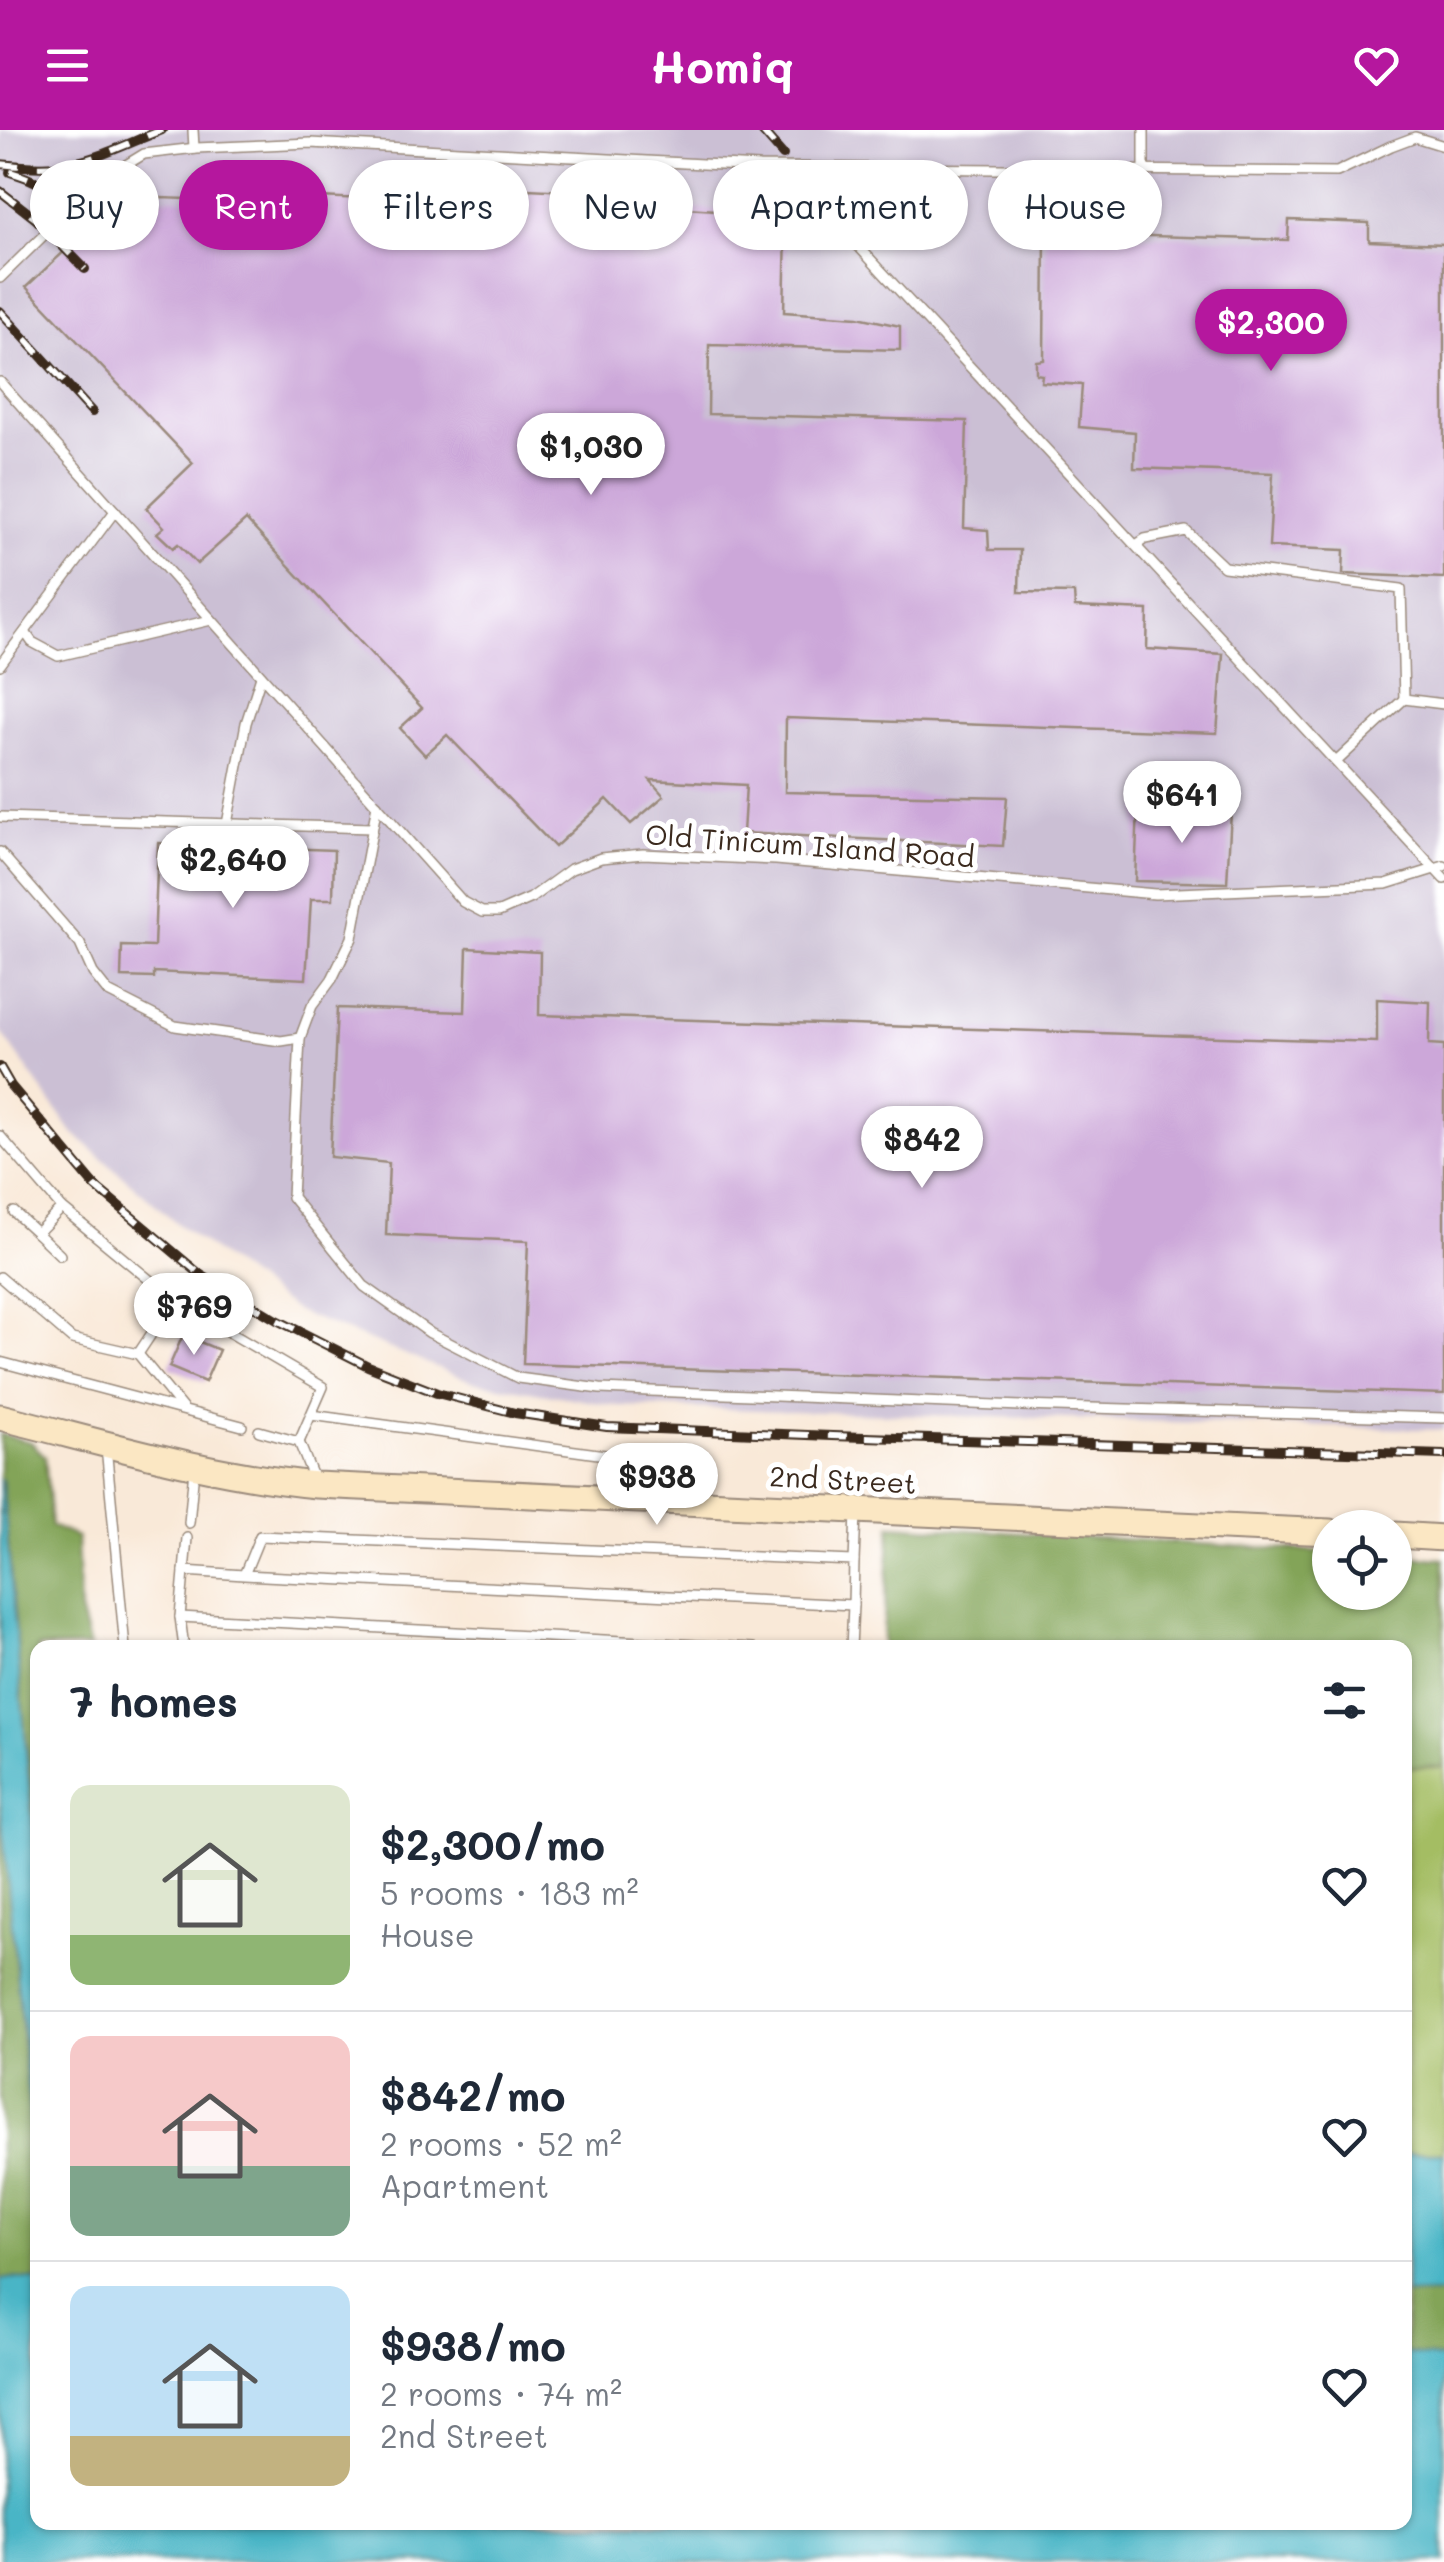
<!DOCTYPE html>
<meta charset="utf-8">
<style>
:root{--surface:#fff;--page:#f2f2f3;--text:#1f2937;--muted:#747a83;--line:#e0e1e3;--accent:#b5179e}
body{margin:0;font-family:Mali,sans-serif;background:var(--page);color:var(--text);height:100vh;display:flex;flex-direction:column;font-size:38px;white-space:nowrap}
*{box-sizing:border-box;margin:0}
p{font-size:32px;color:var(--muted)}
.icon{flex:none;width:55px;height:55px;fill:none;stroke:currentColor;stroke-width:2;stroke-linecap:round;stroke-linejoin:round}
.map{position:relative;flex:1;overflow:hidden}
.details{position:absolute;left:30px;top:1510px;width:1382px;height:890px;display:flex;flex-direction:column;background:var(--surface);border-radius:20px;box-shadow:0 2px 8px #0004}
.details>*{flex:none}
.top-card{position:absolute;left:30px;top:30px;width:1385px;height:90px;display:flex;gap:20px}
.fabs{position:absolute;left:1312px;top:1380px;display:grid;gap:20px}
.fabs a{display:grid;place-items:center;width:100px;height:100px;border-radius:50%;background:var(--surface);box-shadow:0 2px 8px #0004;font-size:50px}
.price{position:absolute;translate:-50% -85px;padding:0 22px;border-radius:35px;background:#fff;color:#222;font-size:32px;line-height:65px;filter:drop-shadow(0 2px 5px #0008)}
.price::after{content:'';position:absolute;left:50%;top:60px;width:30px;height:22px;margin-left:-15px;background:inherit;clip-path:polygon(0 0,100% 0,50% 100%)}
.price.on{background:var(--accent);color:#fff}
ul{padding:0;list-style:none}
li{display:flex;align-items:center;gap:30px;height:250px;padding:0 40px}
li+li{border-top:2px solid var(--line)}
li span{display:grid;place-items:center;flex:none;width:280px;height:200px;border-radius:20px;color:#555}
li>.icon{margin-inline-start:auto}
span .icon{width:120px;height:120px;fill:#fffc;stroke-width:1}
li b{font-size:42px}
h2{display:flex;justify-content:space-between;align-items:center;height:120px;padding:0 40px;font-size:42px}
.pill{padding:0 35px;border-radius:45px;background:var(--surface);box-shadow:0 2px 8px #0004;font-size:35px;line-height:90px}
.pill.on{background:var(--accent);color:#fff}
header{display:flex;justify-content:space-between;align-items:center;height:130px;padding:0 40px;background:var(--accent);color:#fff;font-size:45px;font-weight:800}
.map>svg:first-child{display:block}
</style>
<header><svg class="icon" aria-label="menu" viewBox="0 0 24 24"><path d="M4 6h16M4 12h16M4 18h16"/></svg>Homiq<svg class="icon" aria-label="heart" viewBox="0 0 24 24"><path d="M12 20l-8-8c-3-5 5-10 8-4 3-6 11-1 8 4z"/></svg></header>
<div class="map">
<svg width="1444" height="2432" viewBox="0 0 1444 2432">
<rect width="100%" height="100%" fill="#fff"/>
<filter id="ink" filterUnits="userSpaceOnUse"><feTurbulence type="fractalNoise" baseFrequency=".01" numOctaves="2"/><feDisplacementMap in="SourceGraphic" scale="20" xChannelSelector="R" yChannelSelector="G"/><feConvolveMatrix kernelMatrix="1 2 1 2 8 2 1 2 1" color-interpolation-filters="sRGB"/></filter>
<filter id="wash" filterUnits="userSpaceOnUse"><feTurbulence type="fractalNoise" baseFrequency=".0048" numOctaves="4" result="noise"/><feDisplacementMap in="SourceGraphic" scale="40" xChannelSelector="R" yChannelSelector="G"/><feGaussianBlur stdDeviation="2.25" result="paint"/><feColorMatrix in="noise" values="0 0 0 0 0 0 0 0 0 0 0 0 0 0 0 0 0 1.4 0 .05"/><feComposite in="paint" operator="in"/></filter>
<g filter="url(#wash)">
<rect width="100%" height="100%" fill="#f9e9d8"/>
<polygon fill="#cbbfd4" points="0,0 1444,0 1444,1300 617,1276 471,1251 296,1181 179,1095 71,1001 0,900"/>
<rect fill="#a4bd63" stroke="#707440" stroke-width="2.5" x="1405" y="1637" width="39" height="386"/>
<g fill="#83a459" stroke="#5f673c" stroke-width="2.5">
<polygon points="0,1304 31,1312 45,1326 51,1396 77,1407 80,1481 90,1517 38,1518 37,1735 2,1351 0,1350"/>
<polygon points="891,1395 1330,1422 1330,1462 1395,1462 1395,1426 1444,1429 1444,1637 1405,1637 1405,1518 882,1517"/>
<polygon points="0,1671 35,2034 37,2031 37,2150 0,2150"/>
<polygon points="1444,2164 1444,2229 1405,2223 1405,2165"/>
</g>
<g fill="#49b5c6" stroke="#427072" stroke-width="2.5">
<polygon points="0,1350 2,1350 37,1735 38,2031 35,2036 0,1671"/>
<polygon points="1405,2023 1444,2023 1444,2164 1405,2165"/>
<polygon points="12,2148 37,2150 38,2392 1405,2392 1405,2223 1444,2229 1444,2432 0,2432 0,2150"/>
</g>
<g id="blocks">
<g fill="#cca7d9">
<polygon points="387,57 404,57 402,69 528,74 528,59 671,66 669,77 749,82 748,98 786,102 784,182 858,187 900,196 900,220 709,215 708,284 967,291 964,398 988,400 989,420 1020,420 1019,462 1074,463 1075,477 1148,480 1147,519 1223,524 1217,603 786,588 785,662 1007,667 1003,716 743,703 746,655 650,650 664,666 631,694 607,669 555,717 447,605 425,625 400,598 422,578 246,390 197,434 178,414 173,418 157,403 164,397 146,378 193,333 26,157 113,76 159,79 160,68 218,70 218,80 294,83 296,66 387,70"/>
<polygon points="1289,90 1369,93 1369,111 1444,114 1444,448 1343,444 1344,420 1269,417 1273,343 1134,338 1135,302 1079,297 1082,255 1041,252 1042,245 1036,244 1036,231 1044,230 1045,103 1288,110"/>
<polygon points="1138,677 1231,682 1227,753 1135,751"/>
<polygon points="158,713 334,720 333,769 311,769 306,849 154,842 154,848 121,847 122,816 154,817"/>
<polygon points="467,818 540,822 539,885 1377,912 1377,869 1430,872 1429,914 1444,915 1444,1264 523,1234 528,1111 386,1105 389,1033 330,1027 337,878 465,882"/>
<polygon points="183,1205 219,1220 205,1252 169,1237"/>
</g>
</g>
</g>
<g filter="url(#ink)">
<use href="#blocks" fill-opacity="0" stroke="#9a8a7b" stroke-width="2.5"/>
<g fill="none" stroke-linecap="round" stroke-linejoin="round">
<defs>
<g id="lane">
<polyline points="193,0 194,18"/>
<polyline points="786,38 1444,749"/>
<polyline points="1144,41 1144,0"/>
<polyline points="0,148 98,52 144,24 196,18 310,13 759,37 1337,42 1391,16 1415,7 1444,16"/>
<polyline points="0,252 463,772 482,782 499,782 531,768 571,739 601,728 643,724 776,730 1155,764 1386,754 1444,736"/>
<polyline points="1136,415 1145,409 1186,401 1224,437 1401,459 1404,569 1444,574"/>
<polyline points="25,502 32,512 58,526 211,490"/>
<polyline points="0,535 115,381"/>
<polyline points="1336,632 1404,569"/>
<polyline points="377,675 352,808 332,849 312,876 300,908 292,1067 364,1156 430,1203 518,1248 600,1259 1021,1276 1444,1288"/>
<polyline points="0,687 372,698"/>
<polyline points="227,694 246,593 261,546"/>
<polyline points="0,722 80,814 93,843 108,862 175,896 281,911 300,908"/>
<polyline points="0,1006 62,1078 174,1170 323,1257 299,1312"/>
<polyline points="14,1082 37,1103"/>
<polyline points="60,1125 37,1103 62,1078"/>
<polyline points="0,1147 72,1209 138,1224 183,1279"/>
<polyline points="138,1224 174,1170"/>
<polyline points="0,1232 242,1296"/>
<polyline points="311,1285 642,1330"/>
<polyline points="259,1301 299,1312 315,1352"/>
<polyline points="106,1316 125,1518"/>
<polyline points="189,1393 194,1339"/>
<polyline points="854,1431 856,1384"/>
<polyline points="184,1441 244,1445 853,1475 854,1431 260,1406 244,1445"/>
<polyline points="180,1487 753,1518"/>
<polyline points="184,1518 180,1487 187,1408"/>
<polyline points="851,1518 853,1475"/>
</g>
<g id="secondary">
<path d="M 0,1287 C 105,1313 208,1345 316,1355 L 1330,1402"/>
<polyline points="1395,1405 1444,1408"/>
</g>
</defs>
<use href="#lane" stroke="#9a8a7b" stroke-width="12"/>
<use href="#secondary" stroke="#9a8a7b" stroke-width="29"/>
<use href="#lane" stroke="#fff" stroke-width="9"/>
<use href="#secondary" stroke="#fbe7c3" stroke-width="25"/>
<defs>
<g id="rail">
<polyline points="761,0 783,25"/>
<path d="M 0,34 C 19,36 37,38 56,36 C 93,32 128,13 162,0"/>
<path d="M 10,42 C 54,55 85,82 117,114"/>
<polyline points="0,61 36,89 85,139"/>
<polyline points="0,181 92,282"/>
<polyline points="0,937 11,956 95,1056 201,1145 277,1190 368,1236 437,1263 515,1283 607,1297 832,1306 1444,1325"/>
</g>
</defs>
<use href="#rail" stroke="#3b2a1e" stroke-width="10"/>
<use href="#rail" stroke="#fff" stroke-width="6" stroke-dasharray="19" stroke-linecap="butt"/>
</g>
</g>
<g text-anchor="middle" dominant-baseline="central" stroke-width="10" stroke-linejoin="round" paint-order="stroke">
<g font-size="28" fill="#3b2a1e" stroke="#fff">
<text transform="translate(810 715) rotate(4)">Old Tinicum Island Road</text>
<text transform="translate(843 1349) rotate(3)">2nd Street</text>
</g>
</g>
</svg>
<div class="fabs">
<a><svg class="icon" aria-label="locate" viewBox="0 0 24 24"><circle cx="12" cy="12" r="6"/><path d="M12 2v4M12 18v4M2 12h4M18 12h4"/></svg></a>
</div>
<b class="price on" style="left:1271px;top:244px">$2,300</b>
<b class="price" style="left:591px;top:368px">$1,030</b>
<b class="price" style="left:1182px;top:716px">$641</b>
<b class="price" style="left:233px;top:781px">$2,640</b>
<b class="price" style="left:922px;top:1061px">$842</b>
<b class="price" style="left:194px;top:1228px">$769</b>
<b class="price" style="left:657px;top:1398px">$938</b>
<div class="top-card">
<a class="pill">Buy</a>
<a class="pill on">Rent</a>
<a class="pill">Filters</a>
<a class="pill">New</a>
<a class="pill">Apartment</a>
<a class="pill">House</a>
</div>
<section class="details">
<h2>7 homes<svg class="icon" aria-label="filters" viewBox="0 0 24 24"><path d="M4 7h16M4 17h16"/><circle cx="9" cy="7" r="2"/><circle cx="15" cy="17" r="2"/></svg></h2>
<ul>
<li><span style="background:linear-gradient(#dfe7d0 75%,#8fb573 0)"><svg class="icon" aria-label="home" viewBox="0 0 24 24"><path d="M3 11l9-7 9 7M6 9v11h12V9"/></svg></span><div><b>$2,300/mo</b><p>5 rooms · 183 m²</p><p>House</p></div><svg class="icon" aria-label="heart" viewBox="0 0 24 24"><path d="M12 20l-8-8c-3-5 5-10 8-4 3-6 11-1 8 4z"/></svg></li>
<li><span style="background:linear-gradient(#f6c9c9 65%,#7fa58c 0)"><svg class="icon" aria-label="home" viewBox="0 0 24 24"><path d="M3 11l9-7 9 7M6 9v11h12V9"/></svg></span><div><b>$842/mo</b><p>2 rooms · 52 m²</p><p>Apartment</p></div><svg class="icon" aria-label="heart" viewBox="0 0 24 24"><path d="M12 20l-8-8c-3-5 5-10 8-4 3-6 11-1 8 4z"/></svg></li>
<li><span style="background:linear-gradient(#bfe0f5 75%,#c2b280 0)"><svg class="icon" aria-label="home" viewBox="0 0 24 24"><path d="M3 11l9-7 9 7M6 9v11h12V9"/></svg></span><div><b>$938/mo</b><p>2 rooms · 74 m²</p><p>2nd Street</p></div><svg class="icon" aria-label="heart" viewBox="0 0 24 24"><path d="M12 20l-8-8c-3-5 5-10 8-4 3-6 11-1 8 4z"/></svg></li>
</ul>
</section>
</div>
